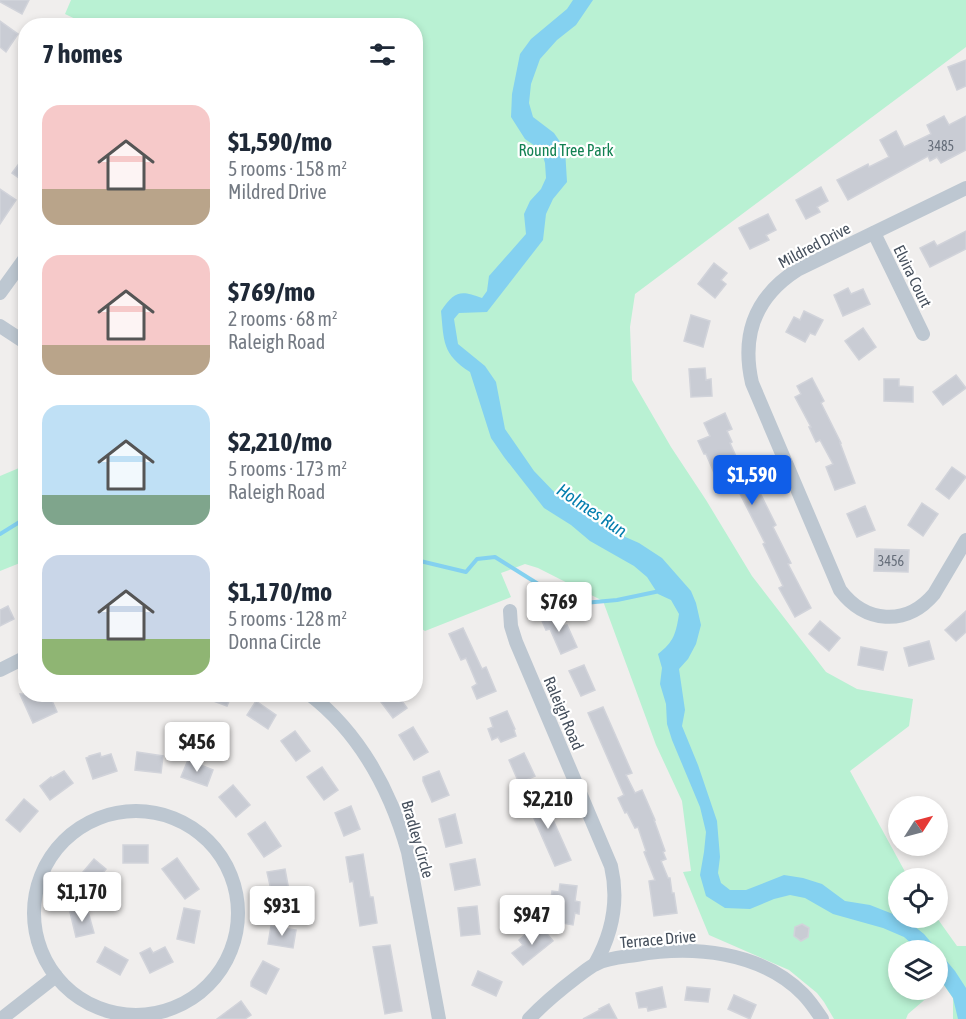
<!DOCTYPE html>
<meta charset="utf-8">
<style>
:root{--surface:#fff;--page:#f6f6f7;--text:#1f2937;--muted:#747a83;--accent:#105ee8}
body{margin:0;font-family:"Asap Condensed",sans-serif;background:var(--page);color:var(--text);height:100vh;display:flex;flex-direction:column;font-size:22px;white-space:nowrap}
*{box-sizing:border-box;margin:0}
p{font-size:20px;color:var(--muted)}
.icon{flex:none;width:33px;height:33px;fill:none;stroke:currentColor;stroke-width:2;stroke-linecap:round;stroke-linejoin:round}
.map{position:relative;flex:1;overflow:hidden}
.drawer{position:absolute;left:18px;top:18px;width:405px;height:684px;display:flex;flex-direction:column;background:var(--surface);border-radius:24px;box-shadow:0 3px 9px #0003}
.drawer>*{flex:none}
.needle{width:39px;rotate:54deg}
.fabs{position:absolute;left:888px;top:796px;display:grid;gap:12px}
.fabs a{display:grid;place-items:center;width:60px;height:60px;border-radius:50%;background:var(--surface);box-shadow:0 3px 9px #0003;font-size:30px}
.price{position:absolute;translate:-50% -51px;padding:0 14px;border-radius:6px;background:#fff;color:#222;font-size:20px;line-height:39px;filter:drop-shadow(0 2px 3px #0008)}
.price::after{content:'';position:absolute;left:50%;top:36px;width:18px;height:14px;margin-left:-9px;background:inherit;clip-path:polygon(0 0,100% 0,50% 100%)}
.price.on{background:var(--accent);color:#fff}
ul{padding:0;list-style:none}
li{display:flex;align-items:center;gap:18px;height:150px;padding:0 24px}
li span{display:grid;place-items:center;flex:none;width:168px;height:120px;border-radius:18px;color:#555}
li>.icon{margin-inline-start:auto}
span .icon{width:72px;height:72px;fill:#fffc;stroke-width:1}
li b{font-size:26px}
h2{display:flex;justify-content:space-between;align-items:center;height:72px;padding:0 24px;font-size:26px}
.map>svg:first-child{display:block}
</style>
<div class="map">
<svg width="966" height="1019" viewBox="0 0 966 1019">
<rect width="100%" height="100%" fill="#f0eeed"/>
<g fill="#b9f1d3">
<polygon points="71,0 966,0 966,47 635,294 630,327 632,380 671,447 706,500 752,576 826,672 857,689 913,699 909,726 850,771 909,879 898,879 898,918 937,918 957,946 966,946 966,1019 953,1019 953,998 943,984 938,989 938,951 898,951 898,990 936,990 908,1014 906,1019 834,1019 824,1002 817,993 789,970 709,935 683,872 691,871 682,801 656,745 603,601 538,568 525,564 501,573 511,597 425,631 416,625 416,26 90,26 65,14"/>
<polygon points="25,467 25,561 0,571 0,476 19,468"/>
</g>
<path fill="#84d1f0" d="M 573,0 L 593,0 L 576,25 L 557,40 L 540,59 L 531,84 L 529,103 L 533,117 L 554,133 L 565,149 L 567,182 L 553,199 L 546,214 L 543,240 L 487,312 L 459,313 L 454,319 L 458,344 L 485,366 L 496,382 L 505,429 L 534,471 L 559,497 L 597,522 L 614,532 L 639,543 L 662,558 L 691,591 L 696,603 L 701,625 L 696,644 L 688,659 L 679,669 L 685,710 L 682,726 L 698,765 L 717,821 L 720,857 L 718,873 L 721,883 L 730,890 L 746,890 L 784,875 L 803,878 L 822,884 L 845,901 L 870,905 L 898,916 L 898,918 L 904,918 L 924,934 L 955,971 L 966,988 L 966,1019 L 958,1019 L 953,998 L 938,976 L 938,951 L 920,951 L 904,937 L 883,928 L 833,914 L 805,898 L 790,895 L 774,899 L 750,909 L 725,908 L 706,896 L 700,875 L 704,852 L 706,832 L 700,807 L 672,740 L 667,724 L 666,704 L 660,684 L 662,668 L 658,654 C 674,642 676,633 679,614 L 671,600 L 658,594 L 647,577 L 634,566 L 590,541 L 571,525 L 544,508 L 504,457 L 491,438 L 470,372 C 442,354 444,341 441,311 C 455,291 460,290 482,298 L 487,291 L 489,276 L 526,234 L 524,214 L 530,201 L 541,189 L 546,178 L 545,163 L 541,150 L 525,139 L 511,117 L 512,94 L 520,54 L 531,39 L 567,9 Z"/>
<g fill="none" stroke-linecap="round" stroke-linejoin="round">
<g stroke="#84d1f0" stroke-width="4">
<polyline points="0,534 26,518"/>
<polyline points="416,560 466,572 477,559 495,557 567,602 584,603 617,600 660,591"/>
</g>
</g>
<g fill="#c9ccd4" stroke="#d1d3da" stroke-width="1.5">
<polygon points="0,0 29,0 22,14 0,2"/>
<polygon points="0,21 18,34 6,52 0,47"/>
<polygon points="966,60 966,86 957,90 948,67"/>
<polygon points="944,116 949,125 966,116 966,150 941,163 937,157 930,161 928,156 848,200 837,180 868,164 869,167 889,157 880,140 896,131 904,147 931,134 927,125"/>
<polygon points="26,154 26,183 12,173"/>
<polygon points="821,187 828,201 817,207 820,212 806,219 796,200"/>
<polygon points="0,189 16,200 0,224"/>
<polygon points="768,214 776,230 766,235 769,240 750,249 739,228"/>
<polygon points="966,231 966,249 930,267 920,248 934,241 937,246"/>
<polygon points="714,263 727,273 721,280 726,284 715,298 698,284"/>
<polygon points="848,288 851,294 863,289 870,304 843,316 834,295"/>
<polygon points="804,311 823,320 815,335 810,333 805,342 786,332 794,317 800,320"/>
<polygon points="691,315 710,321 703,347 684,341"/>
<polygon points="863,328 876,347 859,360 845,341"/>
<polygon points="705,368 706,380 711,379 712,396 691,397 689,369"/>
<polygon points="956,375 966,388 943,405 933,392"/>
<polygon points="812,378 824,401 821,403 841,443 840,443 855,483 835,490 826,467 833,464 820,440 816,442 809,427 811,427 795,397 801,394 797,386"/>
<polygon points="884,379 899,379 899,386 913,387 913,402 884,401"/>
<polygon points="725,413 732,429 727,431 732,442 730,443 739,463 746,460 754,479 753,479 776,525 773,527 791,563 788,564 811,608 795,617 779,588 783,586 763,544 765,543 736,486 731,489 727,478 718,482 706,454 704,454 698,441 710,436 704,423"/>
<polygon points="952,467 966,477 949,499 936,489"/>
<polygon points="922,503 938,514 923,536 908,525"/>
<polygon points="865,506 875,530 857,537 847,514"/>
<polygon points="875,549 909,550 908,572 874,571"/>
<polygon points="8,606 14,619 0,626 0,610"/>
<polygon points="550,611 556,625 562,622 563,626 567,625 577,647 561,654 550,629 546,630 540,616"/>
<polygon points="966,611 966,632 956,641 945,630"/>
<polygon points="820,621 840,638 829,651 809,634"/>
<polygon points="463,628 482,669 486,667 496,691 477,699 472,687 477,684 466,658 461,660 449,634"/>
<polygon points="929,641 934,659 909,666 904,648"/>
<polygon points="861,647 887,652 883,670 858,665"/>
<polygon points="584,665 595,690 581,696 569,671"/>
<polygon points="20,694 49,694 57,712 33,723"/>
<polygon points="200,694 232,694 227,706 200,696"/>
<polygon points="375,694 397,694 407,708 393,718"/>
<polygon points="256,701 276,715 268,729 247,715"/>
<polygon points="603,707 632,773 626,775 635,793 642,790 655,820 654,820 665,851 663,852 666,859 661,861 668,878 670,878 672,893 674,893 677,913 654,916 649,881 655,880 644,852 646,851 638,827 635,828 627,812 625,813 618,798 624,795 588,713"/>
<polygon points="507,711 515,729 514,730 516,736 501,742 498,737 492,740 488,729 493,727 490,718"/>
<polygon points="413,727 428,752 414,760 399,735"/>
<polygon points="295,731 310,751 296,761 281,741"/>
<polygon points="137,752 163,756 161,773 135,770"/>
<polygon points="100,753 101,757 111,754 117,771 93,779 86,758 89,757 89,756"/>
<polygon points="524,753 535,776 519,783 509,760"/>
<polygon points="188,760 213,770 207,786 181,777"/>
<polygon points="322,767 338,790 324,800 307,777"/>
<polygon points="64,771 73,783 50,800 40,786 51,777 52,778"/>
<polygon points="439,771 449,795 432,802 423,781 423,777"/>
<polygon points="233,785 250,805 236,817 219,797"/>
<polygon points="541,793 571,860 555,866 526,800"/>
<polygon points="24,799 38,811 20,832 6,820"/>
<polygon points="351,806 360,829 344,836 335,813"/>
<polygon points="455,814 462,843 446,847 439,819"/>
<polygon points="265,822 281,846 264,857 248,834"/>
<rect x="123" y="845" width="25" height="18"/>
<polygon points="363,854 370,897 373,897 377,923 360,926 353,881 350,882 346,857"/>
<polygon points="177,858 199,889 185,899 162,869"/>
<polygon points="94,859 106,869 90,888 78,878"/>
<polygon points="475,859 480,885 455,890 450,864"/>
<polygon points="285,869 290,896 273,899 267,872"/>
<polygon points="560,884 577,886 575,901 580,902 579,914 575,913 573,925 556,922 557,908 550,907 552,891 559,892"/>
<polygon points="477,906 480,934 461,936 458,908"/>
<polygon points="87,908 94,933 76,937 70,912"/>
<polygon points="184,908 200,911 194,943 177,939"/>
<polygon points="802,924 809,928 808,937 801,941 794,936 795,927"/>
<polygon points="271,926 296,930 293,948 268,944"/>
<polygon points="542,928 553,941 523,965 512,953 523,945 519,940 528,932 532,937"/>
<polygon points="390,945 402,1011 385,1014 373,947"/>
<polygon points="105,947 128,960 120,975 97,962"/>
<polygon points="165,947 173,962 150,973 140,953 150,948 153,953"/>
<polygon points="263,961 279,969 266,994 251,986 251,982"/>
<polygon points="478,971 502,982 496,996 472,985"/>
<polygon points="662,987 666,1007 648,1011 647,1007 639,1008 636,993"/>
<polygon points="687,987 710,989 708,1002 685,1000"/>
<polygon points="734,995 756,1005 750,1019 728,1009"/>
<polygon points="241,1001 251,1015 245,1019 217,1019"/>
<polygon points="609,1004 617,1019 583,1019 600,1010 599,1009"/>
</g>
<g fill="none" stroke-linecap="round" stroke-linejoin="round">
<g stroke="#bdc7d1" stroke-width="14">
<path d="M 966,188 L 797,270 C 755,297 741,335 752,383 L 840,590 C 865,623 906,627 934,594 L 966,540"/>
<polyline points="874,233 923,334"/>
<polyline points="0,293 26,257"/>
<polyline points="0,326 26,343"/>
<path d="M 510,611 L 511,626 L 516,642 L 611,866 C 619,900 612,934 595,964"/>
<polyline points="0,670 26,657"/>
<path d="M 309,694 C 360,733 391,792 408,852 L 439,1019"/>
<circle cx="136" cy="913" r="102"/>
<polyline points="1,1019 56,976"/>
<path d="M 529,1019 C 544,1003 560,990 577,977 C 583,973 589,967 596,964 C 607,958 623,957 636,955 C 692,945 760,951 803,994 C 810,1001 816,1010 822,1019"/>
</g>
</g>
<g text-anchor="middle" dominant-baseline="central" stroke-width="4.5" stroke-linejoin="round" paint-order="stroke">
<g font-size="14" fill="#666e7a">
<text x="941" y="146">3485</text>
<text x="891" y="561">3456</text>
</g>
<g font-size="16" fill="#128152" stroke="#fff">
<text x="566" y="150">Round Tree Park</text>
</g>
<g font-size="16" fill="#454f5c" stroke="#fff">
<text transform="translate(814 245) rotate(-28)">Mildred Drive</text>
<text transform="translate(913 276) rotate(64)">Elvira Court</text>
<text transform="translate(564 713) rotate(67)">Raleigh Road</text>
<text transform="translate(418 839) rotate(74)">Bradley Circle</text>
<text transform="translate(658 939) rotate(-5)">Terrace Drive</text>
</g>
<g font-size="18" font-style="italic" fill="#057eae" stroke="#fff">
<text transform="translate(592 510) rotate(34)">Holmes Run</text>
</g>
</g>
</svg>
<div class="fabs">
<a><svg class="needle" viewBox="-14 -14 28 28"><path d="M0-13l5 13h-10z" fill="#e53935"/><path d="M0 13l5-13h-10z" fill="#747a83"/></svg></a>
<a><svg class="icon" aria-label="locate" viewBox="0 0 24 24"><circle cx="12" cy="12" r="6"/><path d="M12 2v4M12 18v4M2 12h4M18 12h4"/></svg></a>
<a><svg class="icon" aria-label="layers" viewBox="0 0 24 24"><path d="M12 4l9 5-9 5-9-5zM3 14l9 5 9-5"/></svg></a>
</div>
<b class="price on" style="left:752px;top:506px">$1,590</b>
<b class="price" style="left:559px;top:633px">$769</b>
<b class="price" style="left:197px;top:773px">$456</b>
<b class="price" style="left:548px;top:830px">$2,210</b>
<b class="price" style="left:82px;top:923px">$1,170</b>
<b class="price" style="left:282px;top:937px">$931</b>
<b class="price" style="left:532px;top:946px">$947</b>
<section class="drawer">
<h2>7 homes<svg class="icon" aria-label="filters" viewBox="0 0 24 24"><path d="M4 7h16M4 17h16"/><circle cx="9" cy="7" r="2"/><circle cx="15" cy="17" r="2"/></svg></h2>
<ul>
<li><span style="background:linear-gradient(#f6c9c9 70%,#b9a48a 0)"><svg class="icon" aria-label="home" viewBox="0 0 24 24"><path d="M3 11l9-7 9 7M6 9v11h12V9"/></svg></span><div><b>$1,590/mo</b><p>5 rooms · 158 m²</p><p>Mildred Drive</p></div></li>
<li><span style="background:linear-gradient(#f6c9c9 75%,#b9a48a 0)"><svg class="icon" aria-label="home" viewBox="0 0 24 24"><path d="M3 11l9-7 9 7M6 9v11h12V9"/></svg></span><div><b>$769/mo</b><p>2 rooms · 68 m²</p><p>Raleigh Road</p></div></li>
<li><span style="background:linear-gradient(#bfe0f5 75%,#7fa58c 0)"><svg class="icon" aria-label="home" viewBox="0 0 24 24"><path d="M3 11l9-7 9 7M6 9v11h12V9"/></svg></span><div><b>$2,210/mo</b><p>5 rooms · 173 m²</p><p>Raleigh Road</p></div></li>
<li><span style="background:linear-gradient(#c9d6e8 70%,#8fb573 0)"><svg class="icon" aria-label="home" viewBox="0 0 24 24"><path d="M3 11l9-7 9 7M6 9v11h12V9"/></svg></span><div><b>$1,170/mo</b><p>5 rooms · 128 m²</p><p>Donna Circle</p></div></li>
</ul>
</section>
</div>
